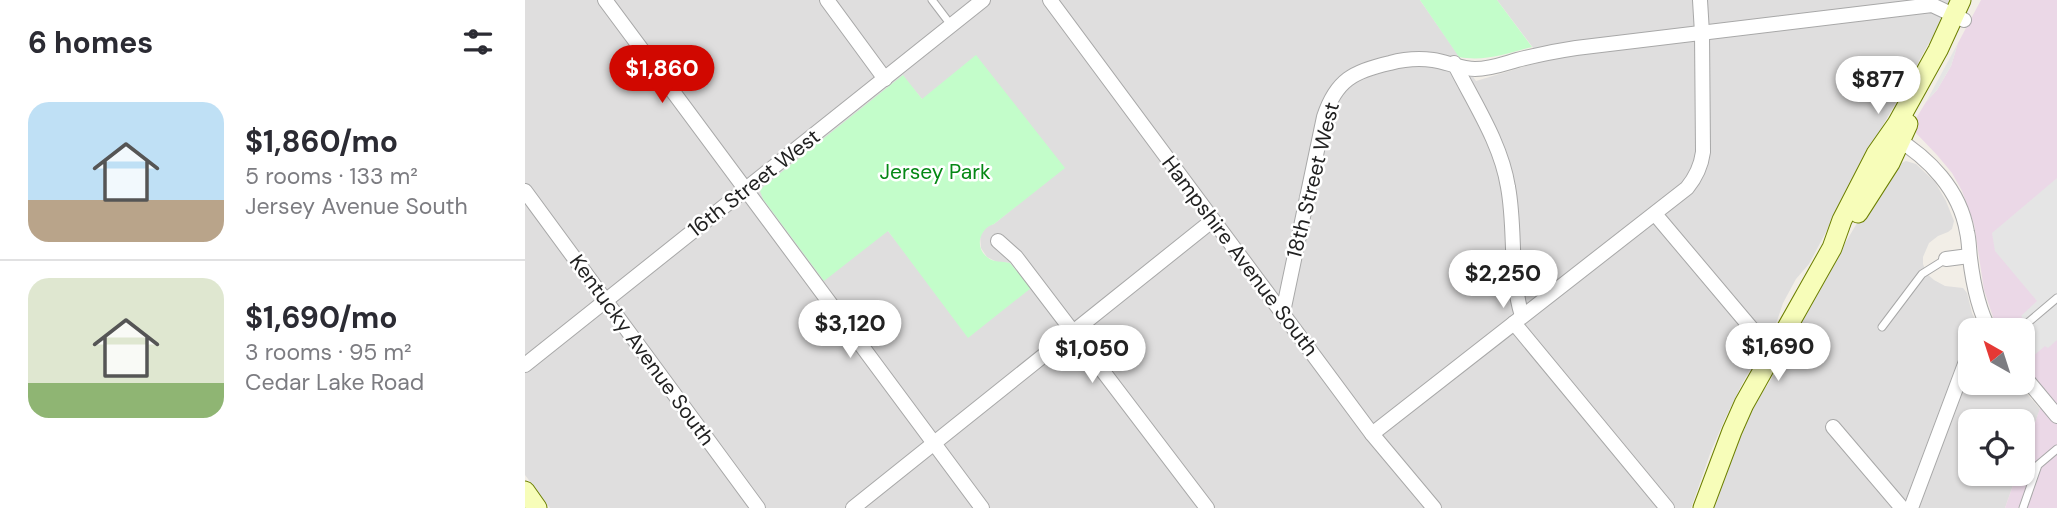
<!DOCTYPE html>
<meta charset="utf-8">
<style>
:root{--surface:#fff;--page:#f2f2f3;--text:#2b2b33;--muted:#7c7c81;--line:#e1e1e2;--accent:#d10800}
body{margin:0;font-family:"DM Sans",sans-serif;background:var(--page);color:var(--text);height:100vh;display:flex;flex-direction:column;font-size:26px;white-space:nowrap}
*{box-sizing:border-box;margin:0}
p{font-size:23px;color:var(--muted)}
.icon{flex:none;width:38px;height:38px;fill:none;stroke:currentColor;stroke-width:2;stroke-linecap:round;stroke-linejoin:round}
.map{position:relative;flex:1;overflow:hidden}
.panel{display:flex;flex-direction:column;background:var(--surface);width:525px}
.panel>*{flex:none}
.needle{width:46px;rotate:321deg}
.tools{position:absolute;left:1433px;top:318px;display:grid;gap:14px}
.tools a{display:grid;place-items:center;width:77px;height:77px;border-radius:14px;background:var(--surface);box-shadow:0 2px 5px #0004;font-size:35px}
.price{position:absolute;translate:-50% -60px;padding:0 16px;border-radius:24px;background:#fff;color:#222;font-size:23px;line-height:46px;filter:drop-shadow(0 2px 4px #0008)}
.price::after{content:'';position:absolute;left:50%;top:42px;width:21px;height:16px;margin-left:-10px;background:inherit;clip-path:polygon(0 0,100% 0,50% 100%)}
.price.current{background:var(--accent);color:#fff}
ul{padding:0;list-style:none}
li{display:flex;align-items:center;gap:21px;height:175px;padding:0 28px}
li+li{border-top:2px solid var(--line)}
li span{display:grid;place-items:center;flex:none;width:196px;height:140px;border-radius:21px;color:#555}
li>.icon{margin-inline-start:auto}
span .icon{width:84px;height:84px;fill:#fffc;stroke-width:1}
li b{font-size:30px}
h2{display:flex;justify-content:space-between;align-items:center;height:84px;padding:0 28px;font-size:30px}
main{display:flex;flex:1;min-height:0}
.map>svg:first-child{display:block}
</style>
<main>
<section class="panel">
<h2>6 homes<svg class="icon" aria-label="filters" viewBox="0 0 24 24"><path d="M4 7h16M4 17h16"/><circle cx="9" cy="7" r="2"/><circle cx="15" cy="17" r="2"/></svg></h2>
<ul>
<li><span style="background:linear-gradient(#bfe0f5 70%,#b9a48a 0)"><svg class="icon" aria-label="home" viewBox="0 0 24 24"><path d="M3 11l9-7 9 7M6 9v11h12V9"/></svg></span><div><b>$1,860/mo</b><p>5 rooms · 133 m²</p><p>Jersey Avenue South</p></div></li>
<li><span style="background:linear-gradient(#dfe7d0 75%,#8fb573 0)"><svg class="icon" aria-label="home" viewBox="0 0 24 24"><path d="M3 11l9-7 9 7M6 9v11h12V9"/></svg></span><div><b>$1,690/mo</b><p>3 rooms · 95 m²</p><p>Cedar Lake Road</p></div></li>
</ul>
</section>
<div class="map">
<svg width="1532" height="508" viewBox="0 0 1532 508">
<rect width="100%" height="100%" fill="#f2eee7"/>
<g fill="#dfdede" fill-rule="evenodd">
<path d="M 0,0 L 895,0 L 951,81 L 1018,61 L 972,0 L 1428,0 L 1348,143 L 1284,264 L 1271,279 L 1258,303 L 1252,321 L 1217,384 L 1199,421 L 1186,451 L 1166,508 L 25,508 L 0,475 ZM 377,75 L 397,99 L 539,167 L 469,224 L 462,226 L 455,236 L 456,248 L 462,257 L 472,262 L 485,263 L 506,288 L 382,255 L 363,231 Z"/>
<polygon points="1381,161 1391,164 1410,182 1421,201 1429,221 1427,229 1423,232 1413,236 1404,243 1398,257 1398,264 1402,274 1409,280 1420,286 1438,288 1442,293 1447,313 1456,331 1446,331 1446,383 1493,383 1515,409 1498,457 1498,422 1446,422 1446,474 1492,474 1480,508 1186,508 1228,402 1242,386 1255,364 1264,338 1338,213 1372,165"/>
</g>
<polygon fill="#ebd8e7" points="1456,0 1532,0 1532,508 1480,508 1492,474 1498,474 1498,457 1521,391 1498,363 1498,331 1475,331 1470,323 1459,290 1449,224 1437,191 1427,173 1412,155 1390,132 1390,120 1401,102 1412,90 1426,66 1433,43"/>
<g fill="#c3fdca">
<path d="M 895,0 L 972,0 L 1007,47 C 983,53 960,62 934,57 Z"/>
<path d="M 451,55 L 540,168 L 469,224 C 455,228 449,247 462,257 C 469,263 477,261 485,263 L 506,288 L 443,338 L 363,231 L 299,281 L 238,199 L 235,191 L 238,187 L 378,75 L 397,99 Z"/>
</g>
<g fill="#e5e5e5">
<polygon points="1433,43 1426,66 1412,90 1401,102"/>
<polygon points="1532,178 1532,340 1523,348 1520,346 1507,357 1498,345 1498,333 1505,327 1496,316 1512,301 1470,251 1467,233"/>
</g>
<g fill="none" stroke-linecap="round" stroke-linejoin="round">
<defs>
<g id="lane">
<polyline points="407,0 426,25"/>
<polyline points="1357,327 1397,274 1421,259"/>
<polyline points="1493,331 1532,298"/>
<polyline points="1498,508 1513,465 1532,449"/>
</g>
<g id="street">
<polyline points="80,0 457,508"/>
<polyline points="302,0 360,79"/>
<polyline points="525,0 847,434 909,508"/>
<path d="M 929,63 C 949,103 976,143 983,187 C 991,230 984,274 997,316"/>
<path d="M 1369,137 C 1404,158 1435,190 1442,232 C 1444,240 1444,250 1445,258 C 1448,283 1453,309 1465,331"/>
<polyline points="0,191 233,508"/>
<polyline points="1130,214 1227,329 1251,345"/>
<polyline points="473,241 491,257 682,508"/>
<polyline points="1421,259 1444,256"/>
<path d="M 758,312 L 799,117 C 811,80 829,71 865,63 C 880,59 893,58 908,60 C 921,62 938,69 950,69 C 965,69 978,64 992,60 C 1011,55 1031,51 1051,48 L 1407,5 L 1439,20"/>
<polyline points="989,323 1142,508"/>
<polyline points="0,365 458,0"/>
<polyline points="1498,375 1532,416"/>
<polyline points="1308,427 1377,508"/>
<path d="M 847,434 L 1162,188 C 1171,177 1176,167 1178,152 L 1177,33 L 1175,0"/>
<polyline points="328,508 688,220"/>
<polyline points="1386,508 1446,348"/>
</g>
<g id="secondary">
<polyline points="1333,213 1365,163 1383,124"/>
<polyline points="0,491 12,508"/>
<polyline points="1178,508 1207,431 1219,404 1307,248 1317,220 1351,154 1372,124 1413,50 1436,0"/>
</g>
</defs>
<use href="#lane" stroke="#a8a8a8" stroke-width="9"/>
<use href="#street" stroke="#a8a8a8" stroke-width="16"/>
<use href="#secondary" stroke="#6c7f00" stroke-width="21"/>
<use href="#lane" stroke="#fff" stroke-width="7"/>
<use href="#street" stroke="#fff" stroke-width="14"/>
<use href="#secondary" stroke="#f7fdb9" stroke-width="19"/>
</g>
<g text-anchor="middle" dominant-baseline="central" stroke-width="5" stroke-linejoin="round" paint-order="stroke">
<g font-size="21" fill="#058815" stroke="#fff">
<text x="410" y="172">Jersey Park</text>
</g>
<g font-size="21" fill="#212121" stroke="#fff">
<text transform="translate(788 180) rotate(-76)">18th Street West</text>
<text transform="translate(229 183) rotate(-38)">16th Street West</text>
<text transform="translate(715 256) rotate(53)">Hampshire Avenue South</text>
<text transform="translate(117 350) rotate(54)">Kentucky Avenue South</text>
</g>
</g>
</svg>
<div class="tools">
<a><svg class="needle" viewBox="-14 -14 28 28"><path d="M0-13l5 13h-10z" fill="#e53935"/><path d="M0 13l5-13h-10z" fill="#7c7c81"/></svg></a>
<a><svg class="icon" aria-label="locate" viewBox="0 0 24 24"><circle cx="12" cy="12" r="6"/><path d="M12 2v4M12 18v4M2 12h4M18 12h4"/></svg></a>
</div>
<b class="price current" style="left:137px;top:105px">$1,860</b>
<b class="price" style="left:1353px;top:116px">$877</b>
<b class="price" style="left:978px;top:310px">$2,250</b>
<b class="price" style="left:325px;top:360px">$3,120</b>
<b class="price" style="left:1253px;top:383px">$1,690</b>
<b class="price" style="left:567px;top:385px">$1,050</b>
</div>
</main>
